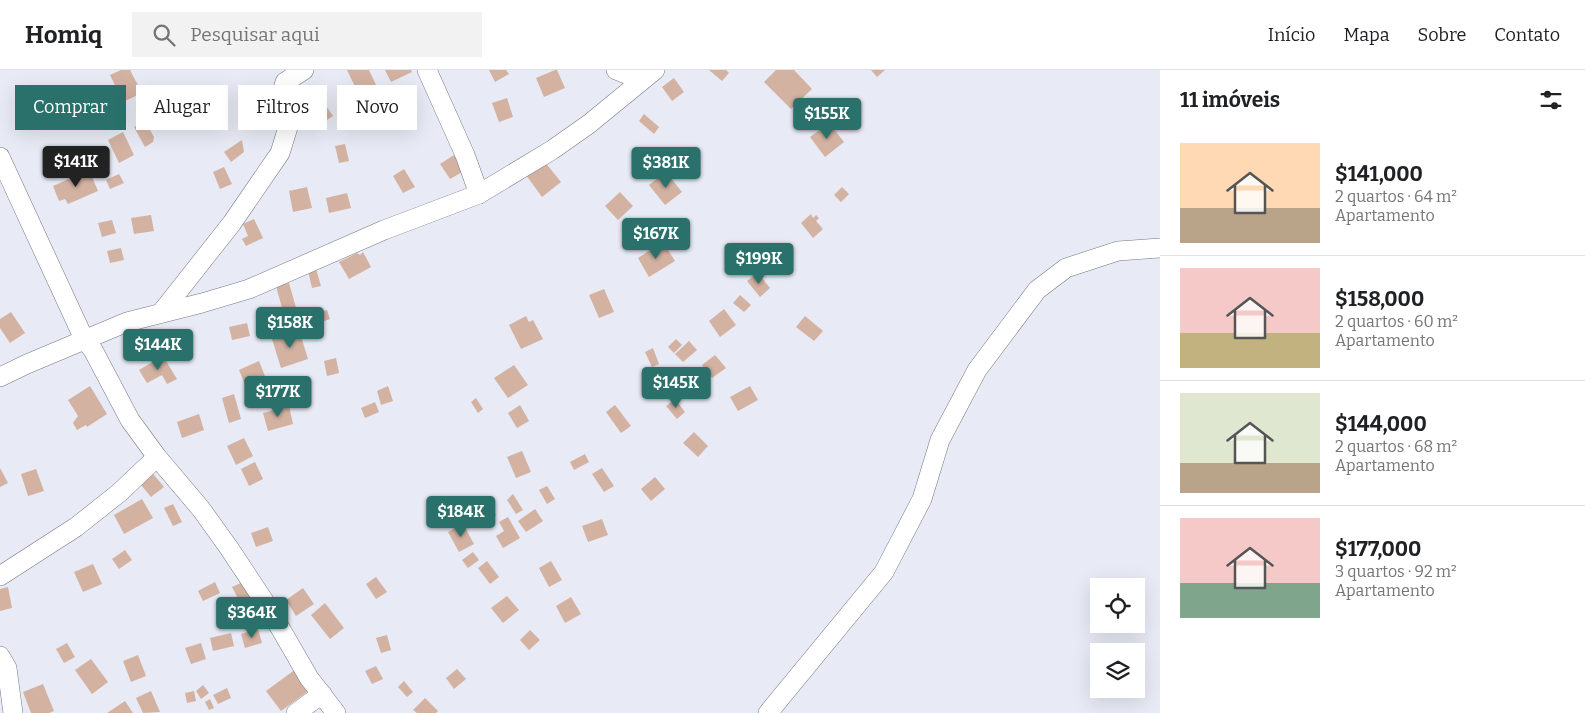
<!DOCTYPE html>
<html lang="pt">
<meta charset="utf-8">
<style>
:root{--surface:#fff;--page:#f2f2f2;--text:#202124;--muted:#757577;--line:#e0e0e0;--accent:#29716a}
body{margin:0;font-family:Bitter,serif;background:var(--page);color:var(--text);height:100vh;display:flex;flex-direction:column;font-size:19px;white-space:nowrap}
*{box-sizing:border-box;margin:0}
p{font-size:16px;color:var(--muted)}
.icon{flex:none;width:28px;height:28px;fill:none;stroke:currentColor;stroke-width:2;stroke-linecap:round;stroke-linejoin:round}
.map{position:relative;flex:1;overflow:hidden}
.details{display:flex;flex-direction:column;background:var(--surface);width:425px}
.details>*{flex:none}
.top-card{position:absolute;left:15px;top:15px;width:475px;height:45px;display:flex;gap:10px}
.buttons{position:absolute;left:1090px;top:508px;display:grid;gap:10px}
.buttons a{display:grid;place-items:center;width:55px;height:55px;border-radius:0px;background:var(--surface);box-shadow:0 5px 20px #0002;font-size:25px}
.price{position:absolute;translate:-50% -42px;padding:0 11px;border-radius:5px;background:var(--accent);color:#fff;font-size:16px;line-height:32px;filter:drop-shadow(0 1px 2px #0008)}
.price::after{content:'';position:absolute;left:50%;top:30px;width:15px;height:11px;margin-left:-8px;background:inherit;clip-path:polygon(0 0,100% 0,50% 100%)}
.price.on{background:#222;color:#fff}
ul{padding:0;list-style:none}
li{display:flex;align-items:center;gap:15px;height:125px;padding:0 20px}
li+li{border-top:1px solid var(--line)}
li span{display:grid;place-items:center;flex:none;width:140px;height:100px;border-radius:0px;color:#555}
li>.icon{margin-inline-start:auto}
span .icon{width:60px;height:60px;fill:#fffc;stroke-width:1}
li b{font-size:21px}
h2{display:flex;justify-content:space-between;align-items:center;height:60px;padding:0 20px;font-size:21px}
.chip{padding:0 18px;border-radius:0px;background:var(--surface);box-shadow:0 5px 20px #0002;font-size:18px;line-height:45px}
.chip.on{background:var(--accent);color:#fff}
header{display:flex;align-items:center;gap:30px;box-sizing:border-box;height:70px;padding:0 25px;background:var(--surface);border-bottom:1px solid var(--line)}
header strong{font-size:24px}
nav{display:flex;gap:28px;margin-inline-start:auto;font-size:18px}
.search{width:350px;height:45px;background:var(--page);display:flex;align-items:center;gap:12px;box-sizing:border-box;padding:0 18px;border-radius:0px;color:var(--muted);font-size:19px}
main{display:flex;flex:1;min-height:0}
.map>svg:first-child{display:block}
</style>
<header>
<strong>Homiq</strong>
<div class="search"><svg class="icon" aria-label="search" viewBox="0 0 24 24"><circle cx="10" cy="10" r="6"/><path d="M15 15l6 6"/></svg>Pesquisar aqui</div>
<nav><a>Início</a><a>Mapa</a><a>Sobre</a><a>Contato</a></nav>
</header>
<main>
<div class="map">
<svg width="1160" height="643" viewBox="0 0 1160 643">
<rect width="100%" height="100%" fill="#e8eaf5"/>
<g fill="#d3b2a2">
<polygon points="121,0 130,0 142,23 123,32 110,5"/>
<polygon points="347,0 369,0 377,17 359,25"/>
<polygon points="385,0 411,0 412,2 391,12"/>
<polygon points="489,0 506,0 509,4 495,12"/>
<polygon points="555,0 557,0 565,18 544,27 536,8"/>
<polygon points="709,0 726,0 729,3 722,11"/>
<polygon points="776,0 794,0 812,19 791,39 764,12"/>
<polygon points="871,0 885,0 877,7"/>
<polygon points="674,8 684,22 672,31 662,17"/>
<polygon points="202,24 206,35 190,41 185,38 185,31"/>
<polygon points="258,25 264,46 244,51 238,31"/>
<polygon points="507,28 513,47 499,52 492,33"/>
<polygon points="322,30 333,46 324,52 313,35"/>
<polygon points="644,44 659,57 654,64 639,51"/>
<polygon points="145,51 154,67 153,72 145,77 134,57"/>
<polygon points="829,53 844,72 825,87 810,67"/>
<polygon points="123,62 134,85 119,93 108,70"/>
<polygon points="242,70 244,82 231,92 224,82"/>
<polygon points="345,74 349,91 339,93 335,76"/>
<polygon points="454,85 464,101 450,109 440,94"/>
<polygon points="544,91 561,112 542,127 526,105"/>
<polygon points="224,97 232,114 220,119 213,102"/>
<polygon points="404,99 415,117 403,123 393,106"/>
<polygon points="89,100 98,121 68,134 65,129 59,131 53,116"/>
<polygon points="666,102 682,122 665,135 649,115"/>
<polygon points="119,104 124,113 110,119 106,110"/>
<polygon points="307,117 312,138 293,142 289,121"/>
<polygon points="842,117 849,124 841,132 834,125"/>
<polygon points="620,122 633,136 618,150 605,136"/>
<polygon points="347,123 351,138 329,143 326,128"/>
<polygon points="811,144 813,148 816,145 819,148 816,151 823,159 813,168 801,153"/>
<polygon points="151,145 154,161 134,164 131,148"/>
<polygon points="254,149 263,168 246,176 242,169 248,166 243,154"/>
<polygon points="112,150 116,163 102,167 98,153"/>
<polygon points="663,172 675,191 649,207 638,188"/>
<polygon points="121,178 124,190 110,193 107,181"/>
<polygon points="363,182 371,197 349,209 339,192 357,183 360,185"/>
<polygon points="316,199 321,216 312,218 308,201"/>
<polygon points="758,203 770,218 760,227 747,211"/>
<polygon points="289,213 297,241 284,245 276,216"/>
<polygon points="604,219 614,242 599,248 589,225"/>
<polygon points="740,225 751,235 744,242 733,233"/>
<polygon points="724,239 736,255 720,267 709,251"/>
<polygon points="327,240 330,249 313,255 310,245"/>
<polygon points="11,242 25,263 10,273 0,258 0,249"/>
<polygon points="526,246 529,252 533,250 543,269 521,279 509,255"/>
<polygon points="805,246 823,261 814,271 796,257"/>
<polygon points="247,253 250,266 232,270 229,257"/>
<polygon points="144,259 152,274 142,279 134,264"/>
<polygon points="299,260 308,289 281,298 272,269"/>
<polygon points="676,269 682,275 674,283 668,277"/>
<polygon points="689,271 697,280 683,292 675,284"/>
<polygon points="653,278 659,294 652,297 645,282"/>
<polygon points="715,285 726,298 712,308 702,295"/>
<polygon points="163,286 177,309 167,314 162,305 147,313 139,300"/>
<polygon points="336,288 339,303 327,306 324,291"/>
<polygon points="259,291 268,314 248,322 239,300"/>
<polygon points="514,295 528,315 508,328 494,308"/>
<polygon points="90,316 107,344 87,357 86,355 77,360 73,353 78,346 68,330"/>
<polygon points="388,316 393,331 381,335 377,321"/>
<polygon points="750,316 758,330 738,341 730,327"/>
<polygon points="234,324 241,349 229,353 222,328"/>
<polygon points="476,328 483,339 478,343 471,332"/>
<polygon points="675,329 685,342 677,349 666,336"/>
<polygon points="375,332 379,342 365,348 361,338"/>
<polygon points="520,335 529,351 517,358 508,343"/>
<polygon points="615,335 631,356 621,363 606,342"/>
<polygon points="289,336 293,354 268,361 263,343"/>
<polygon points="199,344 204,360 182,368 177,352"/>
<polygon points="694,362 708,376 698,387 683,373"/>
<polygon points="244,368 253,386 236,395 227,376"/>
<polygon points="522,381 531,402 516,408 507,387"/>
<polygon points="585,384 589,392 574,400 570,392"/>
<polygon points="255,392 263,409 249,416 241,399"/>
<polygon points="0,398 8,413 0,417"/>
<polygon points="602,398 614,416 604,422 592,404"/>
<polygon points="36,399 44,421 28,426 21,404"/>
<polygon points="149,399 164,417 151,427 136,409"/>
<polygon points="655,407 665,419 651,431 641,419"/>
<polygon points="547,416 555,429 547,434 539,420"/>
<polygon points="513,424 523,440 516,444 507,430"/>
<polygon points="142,429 153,448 124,464 114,445"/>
<polygon points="173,434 182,452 173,456 164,438"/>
<polygon points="490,438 496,445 485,453 479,445"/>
<polygon points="535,439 543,451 526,462 518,451"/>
<polygon points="508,447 520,468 503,478 496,466 504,461 499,452"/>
<polygon points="602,449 608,465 588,472 582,456"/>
<polygon points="463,454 474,474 459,482 448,462"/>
<polygon points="268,457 273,471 256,477 251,463"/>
<polygon points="125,480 132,490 119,499 112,489"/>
<polygon points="473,482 479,490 468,498 462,490"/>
<polygon points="487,491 499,507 490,514 478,498"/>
<polygon points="551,491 562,510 549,517 539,498"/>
<polygon points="93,494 102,514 83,522 74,502"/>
<polygon points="376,507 387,522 376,529 366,514"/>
<polygon points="215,512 220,523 203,531 198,521"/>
<polygon points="243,512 253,533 243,538 232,517"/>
<polygon points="8,517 12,538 0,541 0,519"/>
<polygon points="303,518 314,534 296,546 286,530"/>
<polygon points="507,526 519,540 503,553 491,538"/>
<polygon points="571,527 581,544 565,553 556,536"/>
<polygon points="325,533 344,558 330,569 311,545"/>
<polygon points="258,559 262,573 245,578 241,564"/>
<polygon points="530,560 540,570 529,580 520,570"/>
<polygon points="231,563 234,576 213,581 210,568"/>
<polygon points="387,565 391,580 381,583 376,568"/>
<polygon points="67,573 75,587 64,593 56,579"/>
<polygon points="201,573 206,589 191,594 185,578"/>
<polygon points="138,585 146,606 131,612 123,591"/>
<polygon points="91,589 108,612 92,624 75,600"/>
<polygon points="376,596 383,609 372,614 365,601"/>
<polygon points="296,599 311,619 281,641 266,621"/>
<polygon points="457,599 466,609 454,619 446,608"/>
<polygon points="404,611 413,622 407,627 398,617"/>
<polygon points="43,614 54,641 49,643 31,643 23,622"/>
<polygon points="203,615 209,623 201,629 196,621"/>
<polygon points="227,618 231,628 218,634 213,625"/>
<polygon points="151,621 160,642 143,643 136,628"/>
<polygon points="194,621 196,631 187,633 185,623"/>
<polygon points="425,628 438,641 436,643 417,643 413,640"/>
<polygon points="210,629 214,638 209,640 205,632"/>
<polygon points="125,631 133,643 107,643"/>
</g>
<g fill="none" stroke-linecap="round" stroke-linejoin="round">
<defs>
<g id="street">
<polyline points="427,0 465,85 479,124"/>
<polyline points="616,0 641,10"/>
<polyline points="0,87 84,269 93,280 130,350 157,387 201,439 229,478 268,537 309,608 336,643"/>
<polyline points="161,243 232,153 280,83 289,54 281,26 285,12 304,0"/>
<polyline points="0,307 27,294 127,252 202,233 249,219 384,160 479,124 552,80 589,54 655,0"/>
<polyline points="0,506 76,457 119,423 157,387"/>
<polyline points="0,586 7,598 13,643"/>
<polyline points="296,643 322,624"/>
<polyline points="768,643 884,502 922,429 940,370 977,300 1037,220 1066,198 1118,181 1160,178"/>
</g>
</defs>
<use href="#street" stroke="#767881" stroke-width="20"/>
<use href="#street" stroke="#fff" stroke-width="19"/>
</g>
</svg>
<div class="buttons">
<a><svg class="icon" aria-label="locate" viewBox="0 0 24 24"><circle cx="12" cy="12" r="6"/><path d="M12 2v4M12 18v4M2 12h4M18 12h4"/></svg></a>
<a><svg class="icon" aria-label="layers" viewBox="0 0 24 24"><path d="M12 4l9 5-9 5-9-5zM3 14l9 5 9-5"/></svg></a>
</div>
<b class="price" style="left:827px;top:70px">$155K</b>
<b class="price on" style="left:76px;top:118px">$141K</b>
<b class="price" style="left:666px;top:119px">$381K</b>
<b class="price" style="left:656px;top:190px">$167K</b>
<b class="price" style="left:759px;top:215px">$199K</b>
<b class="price" style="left:290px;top:279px">$158K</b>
<b class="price" style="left:158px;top:301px">$144K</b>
<b class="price" style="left:676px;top:339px">$145K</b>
<b class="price" style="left:278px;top:348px">$177K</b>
<b class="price" style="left:461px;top:468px">$184K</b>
<b class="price" style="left:252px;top:569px">$364K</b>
<div class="top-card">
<a class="chip on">Comprar</a>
<a class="chip">Alugar</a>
<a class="chip">Filtros</a>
<a class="chip">Novo</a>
</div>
</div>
<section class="details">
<h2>11 imóveis<svg class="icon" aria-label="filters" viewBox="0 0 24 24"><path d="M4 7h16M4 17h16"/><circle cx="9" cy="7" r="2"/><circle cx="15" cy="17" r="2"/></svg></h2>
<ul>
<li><span style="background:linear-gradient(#ffd9b3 65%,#b9a48a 0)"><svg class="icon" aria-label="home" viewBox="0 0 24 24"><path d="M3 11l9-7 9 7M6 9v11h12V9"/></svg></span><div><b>$141,000</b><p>2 quartos · 64 m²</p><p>Apartamento</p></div></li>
<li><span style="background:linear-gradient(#f6c9c9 65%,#c2b280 0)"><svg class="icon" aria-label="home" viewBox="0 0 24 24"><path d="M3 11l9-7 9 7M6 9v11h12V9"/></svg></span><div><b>$158,000</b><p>2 quartos · 60 m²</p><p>Apartamento</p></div></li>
<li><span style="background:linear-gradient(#dfe7d0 70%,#b9a48a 0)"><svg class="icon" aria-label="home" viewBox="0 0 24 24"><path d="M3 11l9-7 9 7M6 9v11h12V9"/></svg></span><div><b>$144,000</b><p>2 quartos · 68 m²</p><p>Apartamento</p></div></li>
<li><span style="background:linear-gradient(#f6c9c9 65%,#7fa58c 0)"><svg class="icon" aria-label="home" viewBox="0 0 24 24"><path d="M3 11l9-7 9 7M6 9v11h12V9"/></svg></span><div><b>$177,000</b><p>3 quartos · 92 m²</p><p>Apartamento</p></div></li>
</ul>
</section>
</main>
